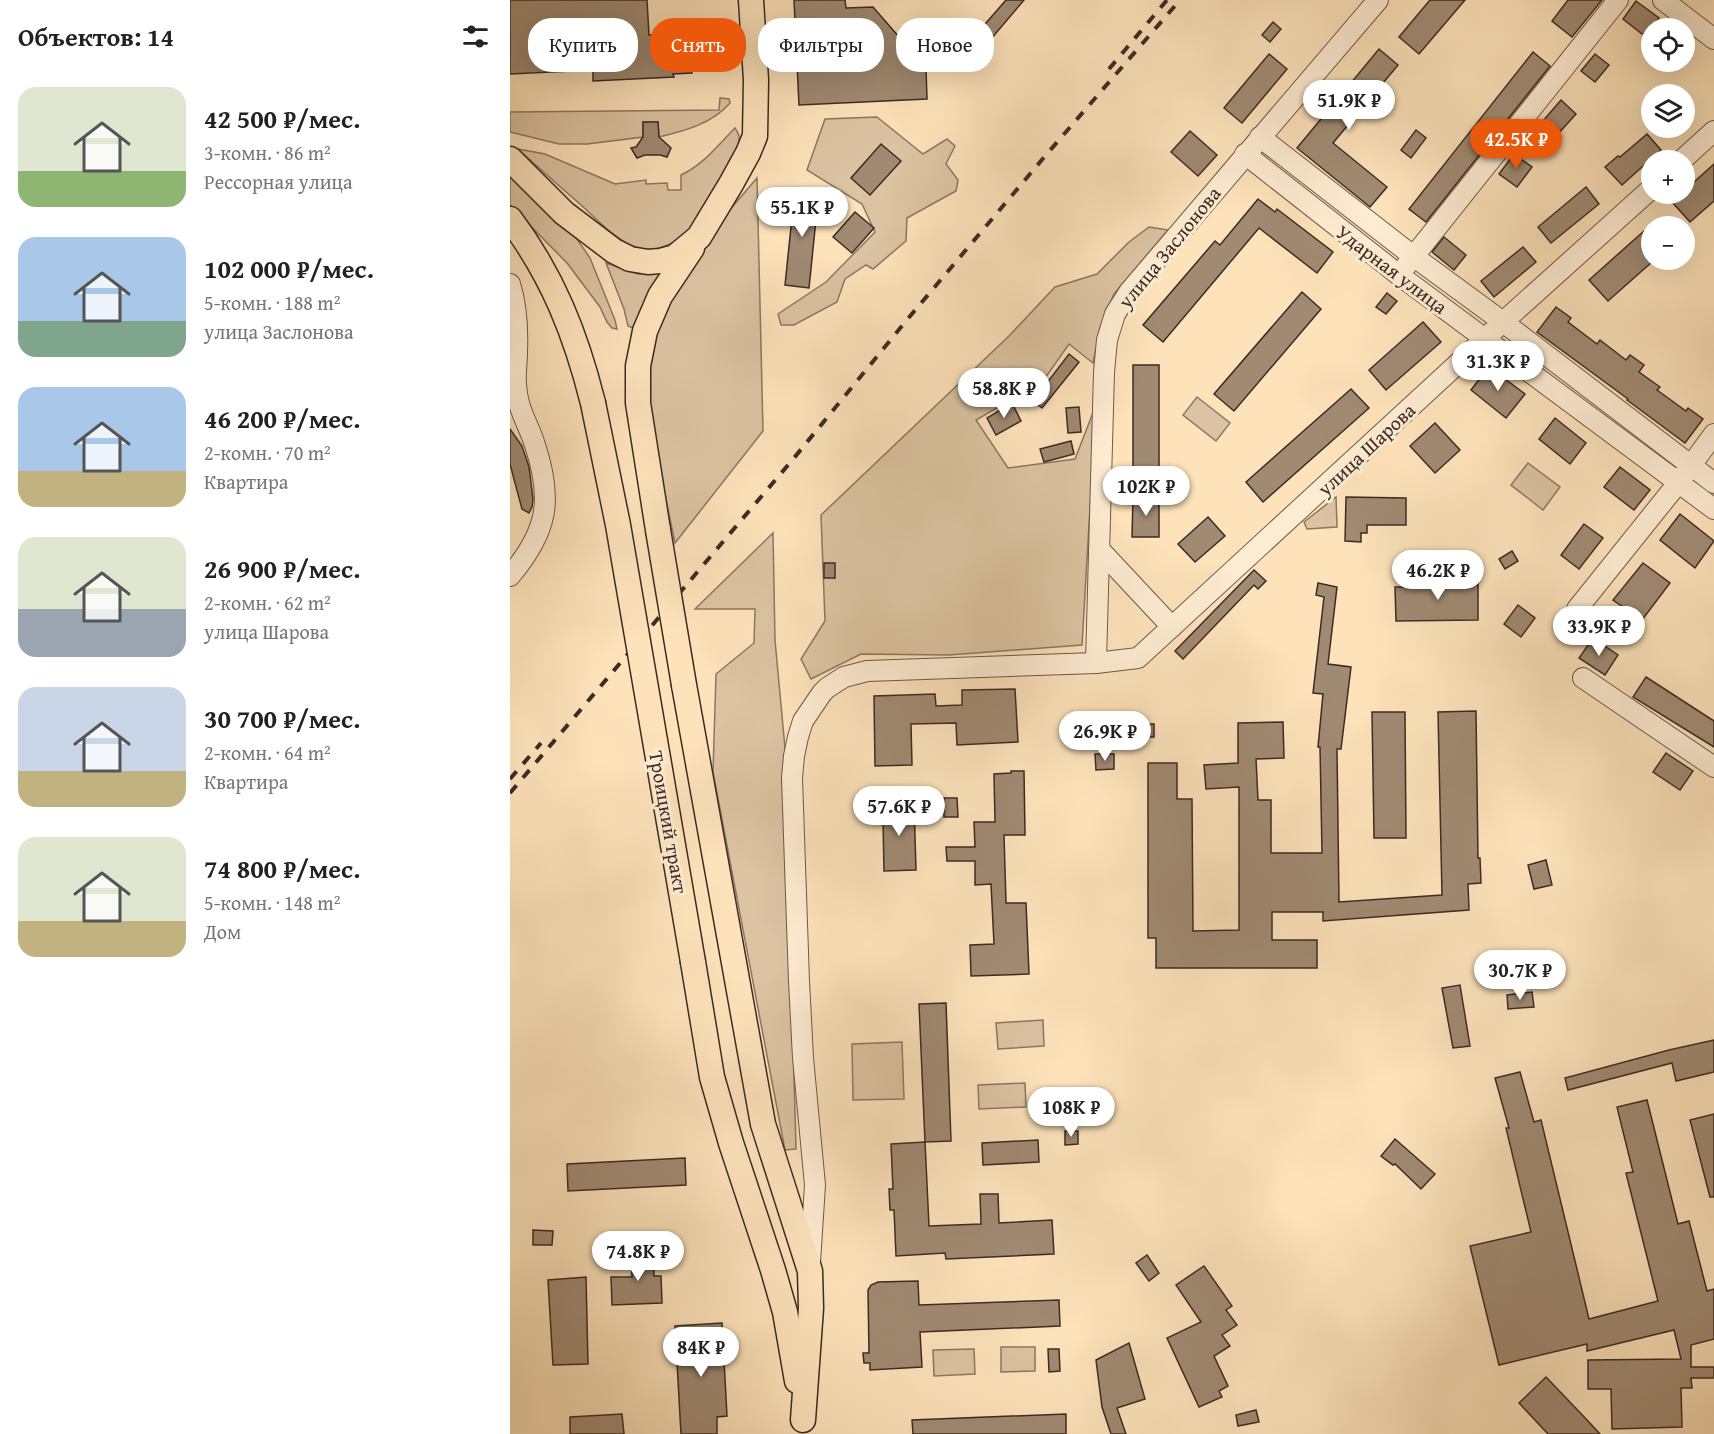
<!DOCTYPE html>
<html lang="ru">
<meta charset="utf-8">
<style>
:root{--surface:#fff;--page:#f6f6f6;--text:#222;--muted:#767676;--accent:#ea580c}
body{margin:0;font-family:"Gentium Book Plus",serif;background:var(--page);color:var(--text);height:100vh;display:flex;flex-direction:column;font-size:22px;white-space:nowrap}
*{box-sizing:border-box;margin:0}
p{font-size:20px;color:var(--muted)}
.icon{flex:none;width:33px;height:33px;fill:none;stroke:currentColor;stroke-width:2;stroke-linecap:round;stroke-linejoin:round}
.map{position:relative;flex:1;overflow:hidden}
.drawer{display:flex;flex-direction:column;background:var(--surface);width:510px}
.drawer>*{flex:none}
.hud{position:absolute;left:18px;top:18px;width:570px;height:54px;display:flex;gap:12px}
.tools{position:absolute;left:1131px;top:18px;display:grid;gap:12px}
.tools a{display:grid;place-items:center;width:54px;height:54px;border-radius:50%;background:var(--surface);box-shadow:0 6px 24px #0002;font-size:30px}
.price{position:absolute;translate:-50% -51px;padding:0 14px;border-radius:21px;background:#fff;color:#222;font-size:20px;line-height:39px;filter:drop-shadow(0 2px 3px #0008)}
.price::after{content:'';position:absolute;left:50%;top:36px;width:18px;height:14px;margin-left:-9px;background:inherit;clip-path:polygon(0 0,100% 0,50% 100%)}
.price.selected{background:var(--accent);color:#fff}
ul{padding:0;list-style:none}
li{display:flex;align-items:center;gap:18px;height:150px;padding:0 18px}
li span{display:grid;place-items:center;flex:none;width:168px;height:120px;border-radius:18px;color:#555}
li>.icon{margin-inline-start:auto}
span .icon{width:72px;height:72px;fill:#fffc;stroke-width:1}
li b{font-size:26px}
h2{display:flex;justify-content:space-between;align-items:center;height:72px;padding:0 18px;font-size:26px}
.tag{padding:0 21px;border-radius:24px;background:var(--surface);box-shadow:0 6px 24px #0002;font-size:21px;line-height:54px}
.tag.selected{background:var(--accent);color:#fff}
main{display:flex;flex:1;min-height:0}
.map>svg:first-child{display:block}
</style>
<main>
<section class="drawer">
<h2>Объектов: 14<svg class="icon" aria-label="filters" viewBox="0 0 24 24"><path d="M4 7h16M4 17h16"/><circle cx="9" cy="7" r="2"/><circle cx="15" cy="17" r="2"/></svg></h2>
<ul>
<li><span style="background:linear-gradient(#dfe7d0 70%,#8fb573 0)"><svg class="icon" aria-label="home" viewBox="0 0 24 24"><path d="M3 11l9-7 9 7M6 9v11h12V9"/></svg></span><div><b>42 500 ₽/мес.</b><p>3-комн. · 86 m²</p><p>Рессорная улица</p></div></li>
<li><span style="background:linear-gradient(#a9c7e8 70%,#7fa58c 0)"><svg class="icon" aria-label="home" viewBox="0 0 24 24"><path d="M3 11l9-7 9 7M6 9v11h12V9"/></svg></span><div><b>102 000 ₽/мес.</b><p>5-комн. · 188 m²</p><p>улица Заслонова</p></div></li>
<li><span style="background:linear-gradient(#a9c7e8 70%,#c2b280 0)"><svg class="icon" aria-label="home" viewBox="0 0 24 24"><path d="M3 11l9-7 9 7M6 9v11h12V9"/></svg></span><div><b>46 200 ₽/мес.</b><p>2-комн. · 70 m²</p><p>Квартира</p></div></li>
<li><span style="background:linear-gradient(#dfe7d0 60%,#9aa5b1 0)"><svg class="icon" aria-label="home" viewBox="0 0 24 24"><path d="M3 11l9-7 9 7M6 9v11h12V9"/></svg></span><div><b>26 900 ₽/мес.</b><p>2-комн. · 62 m²</p><p>улица Шарова</p></div></li>
<li><span style="background:linear-gradient(#c9d6e8 70%,#c2b280 0)"><svg class="icon" aria-label="home" viewBox="0 0 24 24"><path d="M3 11l9-7 9 7M6 9v11h12V9"/></svg></span><div><b>30 700 ₽/мес.</b><p>2-комн. · 64 m²</p><p>Квартира</p></div></li>
<li><span style="background:linear-gradient(#dfe7d0 70%,#c2b280 0)"><svg class="icon" aria-label="home" viewBox="0 0 24 24"><path d="M3 11l9-7 9 7M6 9v11h12V9"/></svg></span><div><b>74 800 ₽/мес.</b><p>5-комн. · 148 m²</p><p>Дом</p></div></li>
</ul>
</section>
<div class="map">
<svg width="1204" height="1434" viewBox="0 0 1204 1434">
<rect width="100%" height="100%" fill="#fde2ba"/>
<filter id="stains"><feTurbulence type="fractalNoise" baseFrequency=".00333" numOctaves="4"/><feColorMatrix values="0 0 0 0 .2 0 0 0 0 .09 0 0 0 0 .02 0 0 0 .5 -.17"/></filter>
<radialGradient id="worn" r=".72"><stop offset=".6" stop-color="#630" stop-opacity="0"/><stop offset="1" stop-color="#630" stop-opacity=".3"/></radialGradient>
<g fill="#dcc3a1" stroke="#8c7763" stroke-width="1.5">
<path d="M 210,98 L 219,99 L 220,103 C 202,124 174,131 149,137 L 148,122 L 133,122 L 133,137 L 77,144 L 49,144 L 0,132 L 0,112 L 209,110 Z"/>
<polygon points="367,117 413,154 437,139 445,146 436,164 448,180 446,191 397,218 396,241 363,269 356,265 335,279 327,302 284,325 271,325 268,314 316,282 365,232 352,204 297,170 315,119"/>
<path d="M 225,128 C 227,131 228,133 229,136 C 232,156 190,221 174,235 C 164,243 146,252 132,249 C 107,243 88,220 70,204 C 49,186 29,168 8,149 L 35,154 L 105,184 L 136,180 L 136,184 L 157,183 L 158,190 L 171,190 L 171,175 C 193,165 208,145 225,128 Z"/>
<polygon points="0,172 58,226 80,258 105,320 107,329 102,328 97,322 90,307 57,263 0,205"/>
<polygon points="247,178 253,431 165,543 143,437 136,375 151,315 211,220"/>
<polygon points="639,227 658,230 604,294 590,328 583,363 559,344 533,381 466,420 498,468 565,459 586,405 572,645 439,655 351,654 301,679 291,659 315,621 311,515 499,336 545,287 587,274 619,242"/>
<polygon points="96,263 128,274 156,272 128,326 123,328 118,326 114,309"/>
<polygon points="687,397 720,423 706,441 673,415"/>
<polygon points="1018,463 1050,487 1033,510 1001,485"/>
<polygon points="826,497 827,527 797,529 794,522"/>
<polygon points="263,533 265,640 275,748 286,1149 275,1150 203,772 206,674 244,643 245,609 185,609"/>
<polygon points="533,1020 534,1046 488,1049 486,1023"/>
<polygon points="392,1042 394,1099 343,1100 342,1044"/>
<polygon points="515,1083 516,1107 469,1109 468,1085"/>
<polygon points="491,1347 525,1347 525,1371 491,1372"/>
<polygon points="464,1349 465,1374 424,1376 423,1350"/>
</g>
<g fill="#a08a72" stroke="#3c2b25" stroke-width="1.5">
<polygon points="0,0 137,0 139,35 181,34 182,73 163,74 164,77 83,81 83,70 0,74"/>
<polygon points="284,0 335,0 336,8 363,7 416,68 417,99 289,105"/>
<polygon points="496,0 514,0 481,39 470,30"/>
<polygon points="920,0 955,0 909,54 889,37"/>
<polygon points="1058,0 1092,0 1062,37 1042,21"/>
<polygon points="1126,1 1149,18 1137,34 1132,34 1113,19"/>
<polygon points="763,22 771,29 760,42 752,35"/>
<polygon points="869,49 888,65 823,143 877,187 860,207 787,148"/>
<polygon points="1023,52 1040,66 916,222 899,209"/>
<polygon points="759,54 777,69 732,123 714,108"/>
<polygon points="1085,54 1099,65 1085,82 1071,71"/>
<polygon points="1051,100 1066,114 1048,134 1033,121"/>
<polygon points="133,122 148,122 149,137 161,148 157,157 150,155 135,155 127,158 121,148 126,147 133,137"/>
<polygon points="906,130 916,138 901,158 891,150"/>
<polygon points="680,131 707,155 688,176 661,152"/>
<polygon points="1137,134 1151,150 1112,185 1095,167 1108,156 1110,157"/>
<polygon points="371,144 391,161 360,195 341,178"/>
<polygon points="1004,154 1022,167 1007,187 989,174"/>
<polygon points="1204,164 1204,201 1180,222 1162,202 1171,194 1174,194 1174,191"/>
<polygon points="1076,187 1089,204 1041,243 1028,227"/>
<polygon points="285,188 309,190 299,288 275,285"/>
<polygon points="748,199 765,212 767,209 823,252 807,273 749,228 653,342 633,325 705,241 710,245"/>
<polygon points="345,212 364,228 342,253 323,237"/>
<polygon points="1134,231 1142,240 1142,262 1098,301 1079,280"/>
<polygon points="934,237 956,255 944,270 922,252"/>
<polygon points="1013,247 1026,262 984,297 971,281"/>
<polygon points="792,292 811,309 724,411 704,394"/>
<polygon points="877,293 887,301 876,314 866,307"/>
<polygon points="1046,307 1061,318 1058,322 1087,344 1090,340 1116,360 1120,355 1134,365 1129,372 1150,387 1147,390 1176,411 1178,408 1193,419 1175,443 1117,400 1118,399 1027,332"/>
<polygon points="913,322 931,342 876,390 859,370"/>
<polygon points="559,354 569,362 532,408 523,401"/>
<rect x="623" y="365" width="26" height="110"/>
<polygon points="979,367 1015,394 996,418 961,390"/>
<polygon points="841,389 859,408 753,502 736,482"/>
<polygon points="502,403 511,421 486,435 477,418"/>
<polygon points="569,407 571,432 558,433 556,408"/>
<polygon points="1045,418 1076,443 1060,464 1029,439"/>
<polygon points="925,423 950,450 925,473 900,446"/>
<polygon points="0,429 12,446 19,467 23,499 22,507 19,513 12,509 0,464"/>
<polygon points="561,441 564,454 534,462 530,449"/>
<polygon points="1110,467 1140,490 1124,510 1094,487"/>
<polygon points="623,497 649,497 649,537 622,537"/>
<polygon points="836,497 896,498 896,525 857,525 857,533 851,533 851,542 835,541"/>
<polygon points="1170,514 1204,541 1185,568 1150,540"/>
<polygon points="698,517 715,536 685,562 668,544"/>
<polygon points="1074,524 1093,538 1069,569 1051,555"/>
<polygon points="1002,551 1008,561 995,569 989,559"/>
<rect x="314" y="563" width="11" height="15"/>
<polygon points="1133,563 1160,583 1132,620 1103,600"/>
<polygon points="744,570 756,581 748,589 744,585 673,659 665,651"/>
<polygon points="968,580 968,620 886,621 885,587 897,587 897,581"/>
<polygon points="808,583 827,587 818,664 841,667 831,749 827,749 829,902 932,895 928,712 966,711 968,858 970,858 971,883 958,884 959,910 813,921 813,912 762,912 762,940 807,940 807,968 646,968 646,938 638,938 638,763 667,763 667,799 682,799 683,931 729,930 729,787 696,789 694,765 728,763 728,723 773,722 774,758 746,759 748,800 761,800 761,853 812,853 810,747 808,747 813,694 803,693 814,597 806,595"/>
<polygon points="1008,605 1025,618 1011,637 994,624"/>
<polygon points="1083,638 1108,655 1095,675 1069,658"/>
<polygon points="1136,677 1204,721 1204,747 1123,697"/>
<polygon points="505,689 508,742 447,745 446,723 401,724 402,765 365,766 364,696 425,694 426,706 452,705 452,690"/>
<polygon points="862,712 895,712 896,838 864,838"/>
<rect x="630" y="724" width="14" height="13"/>
<polygon points="1156,753 1183,771 1170,790 1143,772"/>
<polygon points="585,754 604,754 604,769 586,770"/>
<polygon points="501,771 514,771 515,835 494,835 496,903 516,903 519,974 461,976 460,945 484,944 481,884 465,885 465,861 437,861 436,847 465,847 464,822 485,822 484,774 501,773"/>
<polygon points="434,798 447,798 448,817 434,817"/>
<polygon points="404,803 406,870 374,871 373,821 371,821 370,804"/>
<polygon points="1036,860 1042,885 1024,889 1018,865"/>
<polygon points="950,985 960,1046 943,1048 932,988"/>
<polygon points="1022,992 1024,1007 998,1009 997,995"/>
<polygon points="436,1003 441,1141 415,1142 409,1004"/>
<polygon points="1204,1040 1204,1072 1166,1081 1162,1063 1058,1090 1055,1078 1159,1050"/>
<polygon points="1010,1072 1024,1122 1031,1120 1079,1319 1148,1301 1116,1173 1123,1172 1107,1107 1137,1100 1168,1224 1179,1221 1197,1291 1204,1289 1204,1339 1181,1345 1181,1367 1204,1367 1204,1378 1181,1378 1182,1388 1171,1388 1172,1427 1102,1429 1101,1389 1078,1389 1078,1360 1171,1359 1164,1330 1077,1351 1077,1344 989,1365 960,1246 1021,1232 996,1128 999,1128 985,1078"/>
<polygon points="1204,1114 1204,1197 1200,1197 1180,1120"/>
<polygon points="555,1131 568,1131 568,1144 555,1145"/>
<polygon points="885,1139 925,1174 911,1189 885,1164 883,1165 871,1156"/>
<polygon points="528,1140 529,1162 473,1165 472,1143"/>
<polygon points="415,1142 419,1226 471,1224 470,1194 488,1194 489,1223 542,1220 544,1254 436,1259 435,1253 386,1256 384,1210 380,1210 379,1189 383,1189 381,1144"/>
<polygon points="175,1158 176,1185 58,1191 57,1164"/>
<polygon points="23,1230 43,1231 42,1245 23,1245"/>
<polygon points="143,1249 144,1276 151,1276 152,1303 102,1305 101,1277 122,1277 121,1250"/>
<polygon points="637,1255 649,1273 639,1281 626,1263"/>
<polygon points="694,1266 722,1306 716,1310 727,1325 712,1335 720,1346 704,1356 718,1386 709,1391 712,1397 689,1407 657,1338 691,1322 666,1285"/>
<polygon points="76,1277 78,1364 43,1365 38,1280"/>
<polygon points="408,1281 409,1305 549,1300 550,1326 410,1332 412,1367 360,1370 360,1363 354,1363 353,1353 359,1353 358,1290 361,1285 368,1282"/>
<polygon points="212,1323 217,1416 207,1417 207,1434 171,1434 165,1326"/>
<polygon points="619,1343 635,1399 607,1408 616,1434 601,1434 592,1407 586,1360"/>
<polygon points="538,1349 549,1349 550,1371 539,1372"/>
<polygon points="1036,1377 1078,1421 1090,1434 1038,1434 1009,1403"/>
<polygon points="746,1410 749,1422 728,1426 726,1415"/>
<polygon points="112,1414 114,1434 60,1434 60,1417"/>
<polygon points="556,1414 556,1434 403,1434 402,1420"/>
</g>
<g fill="none" stroke-linecap="round" stroke-linejoin="round">
<defs>
<g id="minor">
<polyline points="1153,0 1204,39"/>
<polyline points="750,137 903,256 993,322 1204,483"/>
<polyline points="735,154 889,275 1204,509"/>
<polyline points="1172,160 1204,131"/>
<polyline points="896,266 1108,0"/>
<path d="M 0,284 C 7,307 8,329 7,352 C 7,363 5,374 6,384 C 7,409 18,423 25,445 C 43,500 38,531 0,576"/>
<polyline points="589,549 662,627"/>
<polyline points="1067,609 1168,483 1204,434"/>
<polyline points="586,663 594,372 597,340 605,314 619,292 868,0"/>
<polyline points="1073,678 1204,767"/>
<polyline points="300,1262 305,1185 293,1058 289,981 282,778 284,756 288,737 293,721 312,693 317,688 334,677 357,671 586,663 628,658 993,322 1142,188"/>
</g>
<g id="major">
<polyline points="0,159 54,213 104,251 120,259 138,262 150,261 165,257 189,237 221,184 238,153 245,136 246,80 241,0"/>
<path d="M 0,219 C 43,276 66,335 83,403"/>
<polyline points="148,530 128,403 128,366 135,331 150,296 182,248"/>
<polyline points="174,685 253,1124 300,1271 301,1308 293,1420"/>
<polyline points="183,962 202,1077 221,1143 263,1270 275,1312 287,1381"/>
</g>
</defs>
<use href="#minor" stroke="#6c594a" stroke-width="22"/>
<use href="#major" stroke="#3c2b25" stroke-width="27"/>
<use href="#minor" stroke="#feecd2" stroke-width="20"/>
<use href="#major" stroke="#fde2ba" stroke-width="24"/>
<g stroke="#3c2b25" stroke-width="4" stroke-dasharray="10 10" stroke-linecap="butt">
<polyline points="599,69 657,0"/>
<polyline points="0,779 31,743"/>
<polyline points="0,793 284,458 396,321 536,155 670,0"/>
</g>
<defs>
<g id="major-bridge">
<polyline points="83,403 108,525 183,962"/>
<polyline points="148,530 174,685"/>
</g>
</defs>
<use href="#major-bridge" stroke="#3c2b25" stroke-width="27" stroke-linecap="butt"/>
<use href="#major-bridge" stroke="#fde2ba" stroke-width="24"/>
</g>
<g text-anchor="middle" dominant-baseline="central" stroke-width="6" stroke-linejoin="round" paint-order="stroke">
<g font-size="20" fill="#3c2b25" stroke="#feecd2">
<text transform="translate(659 247) rotate(-51)">улица Заслонова</text>
<text transform="translate(882 269) rotate(37)">Ударная улица</text>
<text transform="translate(856 449) rotate(-43)">улица Шарова</text>
<text transform="translate(159 822) rotate(80)">Троицкий тракт</text>
</g>
</g>
<rect width="100%" height="100%" filter="url(#stains)"/>
<rect width="100%" height="100%" fill="url(#worn)"/>
</svg>
<div class="tools">
<a><svg class="icon" aria-label="locate" viewBox="0 0 24 24"><circle cx="12" cy="12" r="6"/><path d="M12 2v4M12 18v4M2 12h4M18 12h4"/></svg></a>
<a><svg class="icon" aria-label="layers" viewBox="0 0 24 24"><path d="M12 4l9 5-9 5-9-5zM3 14l9 5 9-5"/></svg></a>
<a>+</a>
<a>−</a>
</div>
<b class="price" style="left:839px;top:131px">51.9K ₽</b>
<b class="price selected" style="left:1006px;top:170px">42.5K ₽</b>
<b class="price" style="left:292px;top:238px">55.1K ₽</b>
<b class="price" style="left:988px;top:392px">31.3K ₽</b>
<b class="price" style="left:494px;top:419px">58.8K ₽</b>
<b class="price" style="left:636px;top:517px">102K ₽</b>
<b class="price" style="left:928px;top:601px">46.2K ₽</b>
<b class="price" style="left:1089px;top:657px">33.9K ₽</b>
<b class="price" style="left:595px;top:762px">26.9K ₽</b>
<b class="price" style="left:389px;top:837px">57.6K ₽</b>
<b class="price" style="left:1010px;top:1001px">30.7K ₽</b>
<b class="price" style="left:561px;top:1138px">108K ₽</b>
<b class="price" style="left:128px;top:1282px">74.8K ₽</b>
<b class="price" style="left:191px;top:1378px">84K ₽</b>
<div class="hud">
<a class="tag">Купить</a>
<a class="tag selected">Снять</a>
<a class="tag">Фильтры</a>
<a class="tag">Новое</a>
</div>
</div>
</main>
